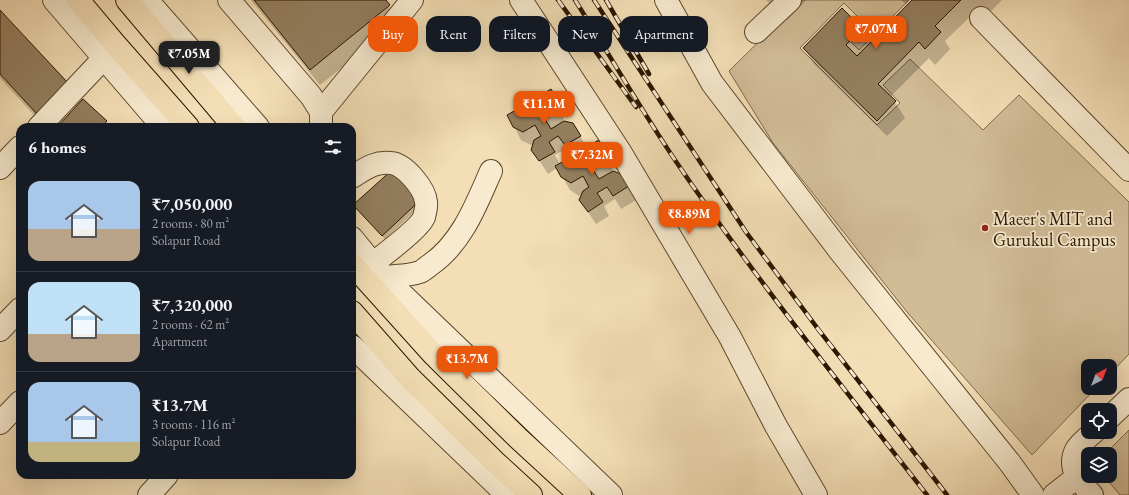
<!DOCTYPE html>
<meta charset="utf-8">
<style>
:root{--surface:#171b24;--page:#20242c;--text:#f1f3f6;--muted:#9ea1a6;--line:#363941;--accent:#ea580c}
body{margin:0;font-family:"EB Garamond",serif;background:var(--page);color:var(--text);height:100vh;display:flex;flex-direction:column;font-size:15px;white-space:nowrap}
*{box-sizing:border-box;margin:0}
p{font-size:13px;color:var(--muted)}
.icon{flex:none;width:22px;height:22px;fill:none;stroke:currentColor;stroke-width:2;stroke-linecap:round;stroke-linejoin:round}
.map{position:relative;flex:1;overflow:hidden}
.details{position:absolute;left:16px;top:123px;width:340px;height:356px;display:flex;flex-direction:column;background:var(--surface);border-radius:12px;box-shadow:0 4px 16px #0002}
.details>*{flex:none}
.guide{position:absolute;left:368px;top:16px;width:380px;height:36px;display:flex;gap:8px}
.needle{width:26px;rotate:42deg}
.fabs{position:absolute;left:1081px;top:359px;display:grid;gap:8px}
.fabs a{display:grid;place-items:center;width:36px;height:36px;border-radius:8px;background:var(--surface);box-shadow:0 4px 16px #0002;font-size:20px}
.price{position:absolute;translate:-50% -34px;padding:0 9px;border-radius:8px;background:var(--accent);color:#fff;font-size:13px;line-height:26px;filter:drop-shadow(0 1px 2px #0008)}
.price::after{content:'';position:absolute;left:50%;top:24px;width:12px;height:9px;margin-left:-6px;background:inherit;clip-path:polygon(0 0,100% 0,50% 100%)}
.price.current{background:#222;color:#fff}
ul{padding:0;list-style:none}
li{display:flex;align-items:center;gap:12px;height:100px;padding:0 12px}
li+li{border-top:1px solid var(--line)}
li span{display:grid;place-items:center;flex:none;width:112px;height:80px;border-radius:12px;color:#555}
li>.icon{margin-inline-start:auto}
span .icon{width:48px;height:48px;fill:#fffc;stroke-width:1}
li b{font-size:17px}
h2{display:flex;justify-content:space-between;align-items:center;height:48px;padding:0 12px;font-size:17px}
.pill{padding:0 14px;border-radius:12px;background:var(--surface);box-shadow:0 4px 16px #0002;font-size:14px;line-height:36px}
.pill.current{background:var(--accent);color:#fff}
.map>svg:first-child{display:block}
</style>
<div class="map">
<svg width="1129" height="495" viewBox="0 0 1129 495">
<rect width="100%" height="100%" fill="#f3deb5"/>
<filter id="stains"><feTurbulence type="fractalNoise" baseFrequency=".005" numOctaves="4"/><feColorMatrix values="0 0 0 0 .2 0 0 0 0 .09 0 0 0 0 .02 0 0 0 .5 -.17"/></filter>
<radialGradient id="worn" r=".72"><stop offset=".6" stop-color="#630" stop-opacity="0"/><stop offset="1" stop-color="#630" stop-opacity=".3"/></radialGradient>
<g fill="#d1bc96" stroke="#7e694b">
<polygon points="801,0 909,0 859,50 851,42 866,25 844,3 800,48 877,125 900,103 883,85 910,59 983,130 1019,95 1129,202 1129,354 1110,374 1110,366 1088,366 1088,388 1096,388 1032,455 907,312 773,143 729,71"/>
<polygon points="1129,430 1129,495 1120,495 1104,476 1110,476 1110,454 1105,454"/>
</g>
<g fill="#0003" fill-rule="evenodd">
<polygon points="251,0 385,0 399,22 320,85"/>
<polygon points="766,0 806,0 787,20"/>
<polygon points="901,0 910,0 906,4"/>
<polygon points="914,0 1002,0 986,16 979,8 945,41 950,49 935,65 929,58 890,97 895,102 905,118 887,136 814,64 804,48 842,10 861,29 870,44"/>
<polygon points="0,11 45,127 0,78"/>
<path d="M 551,91 L 564,113 L 563,121 L 573,124 L 587,148 L 605,150 L 612,164 L 612,172 L 621,174 L 636,200 L 621,209 L 615,199 L 604,206 L 609,216 L 596,224 L 580,200 L 583,193 L 579,196 L 570,190 L 557,168 L 548,174 L 532,149 L 534,143 L 531,145 L 521,140 L 514,126 L 540,109 ZM 567,148 L 573,157 L 560,164 L 555,155 ZM 583,152 L 588,160 L 578,165 L 573,158 Z"/>
<polygon points="106,122 109,127 59,127"/>
<polygon points="433,195 385,239 357,209"/>
</g>
<g fill="#937e5e" stroke="#2c1600">
<polygon points="254,0 386,0 390,5 310,70"/>
<polygon points="912,0 961,0 935,26 941,32 925,49 919,42 878,84 896,101 877,121 803,48 842,8 862,28 846,45 857,56"/>
<polygon points="0,10 69,84 37,114 0,74"/>
<polygon points="551,89 557,99 556,113 545,119 551,129 564,121 573,123 581,136 565,145 558,136 549,142 555,152 539,161 531,150 534,140 541,136 535,125 523,132 513,127 507,115 525,105 530,114 538,108 533,100"/>
<polygon points="83,99 107,121 101,127 57,127"/>
<polygon points="599,140 605,150 604,163 593,170 599,179 613,171 621,174 629,186 613,196 607,187 597,193 603,202 588,212 579,200 583,191 589,187 583,176 571,183 561,177 555,166 573,156 579,164 587,159 581,150"/>
<polygon points="403,160 431,190 382,236 353,205"/>
</g>
<g fill="none" stroke-linecap="round" stroke-linejoin="round">
<defs>
<g id="minor">
<polyline points="54,0 163,127"/>
<polyline points="147,0 258,127"/>
<polyline points="229,0 311,96 321,112 321,127"/>
<polyline points="521,0 621,153 730,337 776,426 816,495"/>
<polyline points="666,0 712,83 839,250 1010,463 1033,495"/>
<polyline points="981,18 1129,170"/>
<polyline points="756,32 790,0"/>
<polyline points="321,112 412,0"/>
<polyline points="39,127 104,58"/>
<polyline points="0,168 20,147"/>
<path d="M 352,177 C 365,169 375,161 391,163 C 405,164 425,189 426,202 C 427,206 425,213 424,217 C 420,229 374,262 362,272"/>
<polyline points="352,238 384,277 611,495"/>
<path d="M 374,279 C 389,275 406,277 420,272 C 423,271 427,267 430,265 C 462,243 476,205 491,171"/>
<polyline points="0,330 20,309"/>
<polyline points="352,346 507,495"/>
<polyline points="1110,417 1129,399"/>
<polyline points="0,423 20,402"/>
<polyline points="149,495 167,475"/>
<polyline points="1054,495 1077,477"/>
<path d="M 1092,495 C 1080,482 1067,468 1076,450 C 1079,444 1088,437 1094,432"/>
</g>
<g id="highway">
<polyline points="78,0 115,44 188,127"/>
<polyline points="127,0 234,127"/>
<polyline points="352,264 433,354 518,438 580,495"/>
<polyline points="352,312 409,377 495,462 531,495"/>
</g>
</defs>
<use href="#minor" stroke="#5e482d" stroke-width="24"/>
<use href="#highway" stroke="#2c1600" stroke-width="24"/>
<use href="#minor" stroke="#f7eacf" stroke-width="22"/>
<use href="#highway" stroke="#f3deb5" stroke-width="22"/>
<defs>
<g id="rail">
<polyline points="558,0 636,107"/>
<path d="M 575,0 C 609,54 641,110 677,163 C 755,278 842,386 927,495"/>
<polyline points="594,0 746,232 818,329 947,495"/>
<polyline points="606,0 649,74"/>
</g>
</defs>
<use href="#rail" stroke="#2c1600" stroke-width="4.5"/>
<use href="#rail" stroke="#f7eacf" stroke-width="3" stroke-dasharray="9" stroke-linecap="butt"/>
</g>
<circle fill="#8f2418" stroke="#f7eacf" stroke-width="1.5" cx="985" cy="228" r="4"/>
<g text-anchor="middle" dominant-baseline="central" stroke-width="3.5" stroke-linejoin="round" paint-order="stroke">
<g font-size="18" fill="#2c1600" stroke="#f7eacf" text-anchor="start">
<text x="993" y="218">Maeer's MIT and<tspan x="993" dy="21">Gurukul Campus</tspan></text>
</g>
</g>
<rect width="100%" height="100%" filter="url(#stains)"/>
<rect width="100%" height="100%" fill="url(#worn)"/>
</svg>
<div class="fabs">
<a><svg class="needle" viewBox="-14 -14 28 28"><path d="M0-13l5 13h-10z" fill="#e53935"/><path d="M0 13l5-13h-10z" fill="#9ea1a6"/></svg></a>
<a><svg class="icon" aria-label="locate" viewBox="0 0 24 24"><circle cx="12" cy="12" r="6"/><path d="M12 2v4M12 18v4M2 12h4M18 12h4"/></svg></a>
<a><svg class="icon" aria-label="layers" viewBox="0 0 24 24"><path d="M12 4l9 5-9 5-9-5zM3 14l9 5 9-5"/></svg></a>
</div>
<b class="price" style="left:876px;top:50px">₹7.07M</b>
<b class="price current" style="left:189px;top:75px">₹7.05M</b>
<b class="price" style="left:544px;top:125px">₹11.1M</b>
<b class="price" style="left:592px;top:176px">₹7.32M</b>
<b class="price" style="left:689px;top:235px">₹8.89M</b>
<b class="price" style="left:467px;top:380px">₹13.7M</b>
<div class="guide">
<a class="pill current">Buy</a>
<a class="pill">Rent</a>
<a class="pill">Filters</a>
<a class="pill">New</a>
<a class="pill">Apartment</a>
</div>
<section class="details">
<h2>6 homes<svg class="icon" aria-label="filters" viewBox="0 0 24 24"><path d="M4 7h16M4 17h16"/><circle cx="9" cy="7" r="2"/><circle cx="15" cy="17" r="2"/></svg></h2>
<ul>
<li><span style="background:linear-gradient(#a9c7e8 60%,#b9a48a 0)"><svg class="icon" aria-label="home" viewBox="0 0 24 24"><path d="M3 11l9-7 9 7M6 9v11h12V9"/></svg></span><div><b>₹7,050,000</b><p>2 rooms · 80 m²</p><p>Solapur Road</p></div></li>
<li><span style="background:linear-gradient(#bfe0f5 65%,#b9a48a 0)"><svg class="icon" aria-label="home" viewBox="0 0 24 24"><path d="M3 11l9-7 9 7M6 9v11h12V9"/></svg></span><div><b>₹7,320,000</b><p>2 rooms · 62 m²</p><p>Apartment</p></div></li>
<li><span style="background:linear-gradient(#a9c7e8 75%,#c2b280 0)"><svg class="icon" aria-label="home" viewBox="0 0 24 24"><path d="M3 11l9-7 9 7M6 9v11h12V9"/></svg></span><div><b>₹13.7M</b><p>3 rooms · 116 m²</p><p>Solapur Road</p></div></li>
</ul>
</section>
</div>
